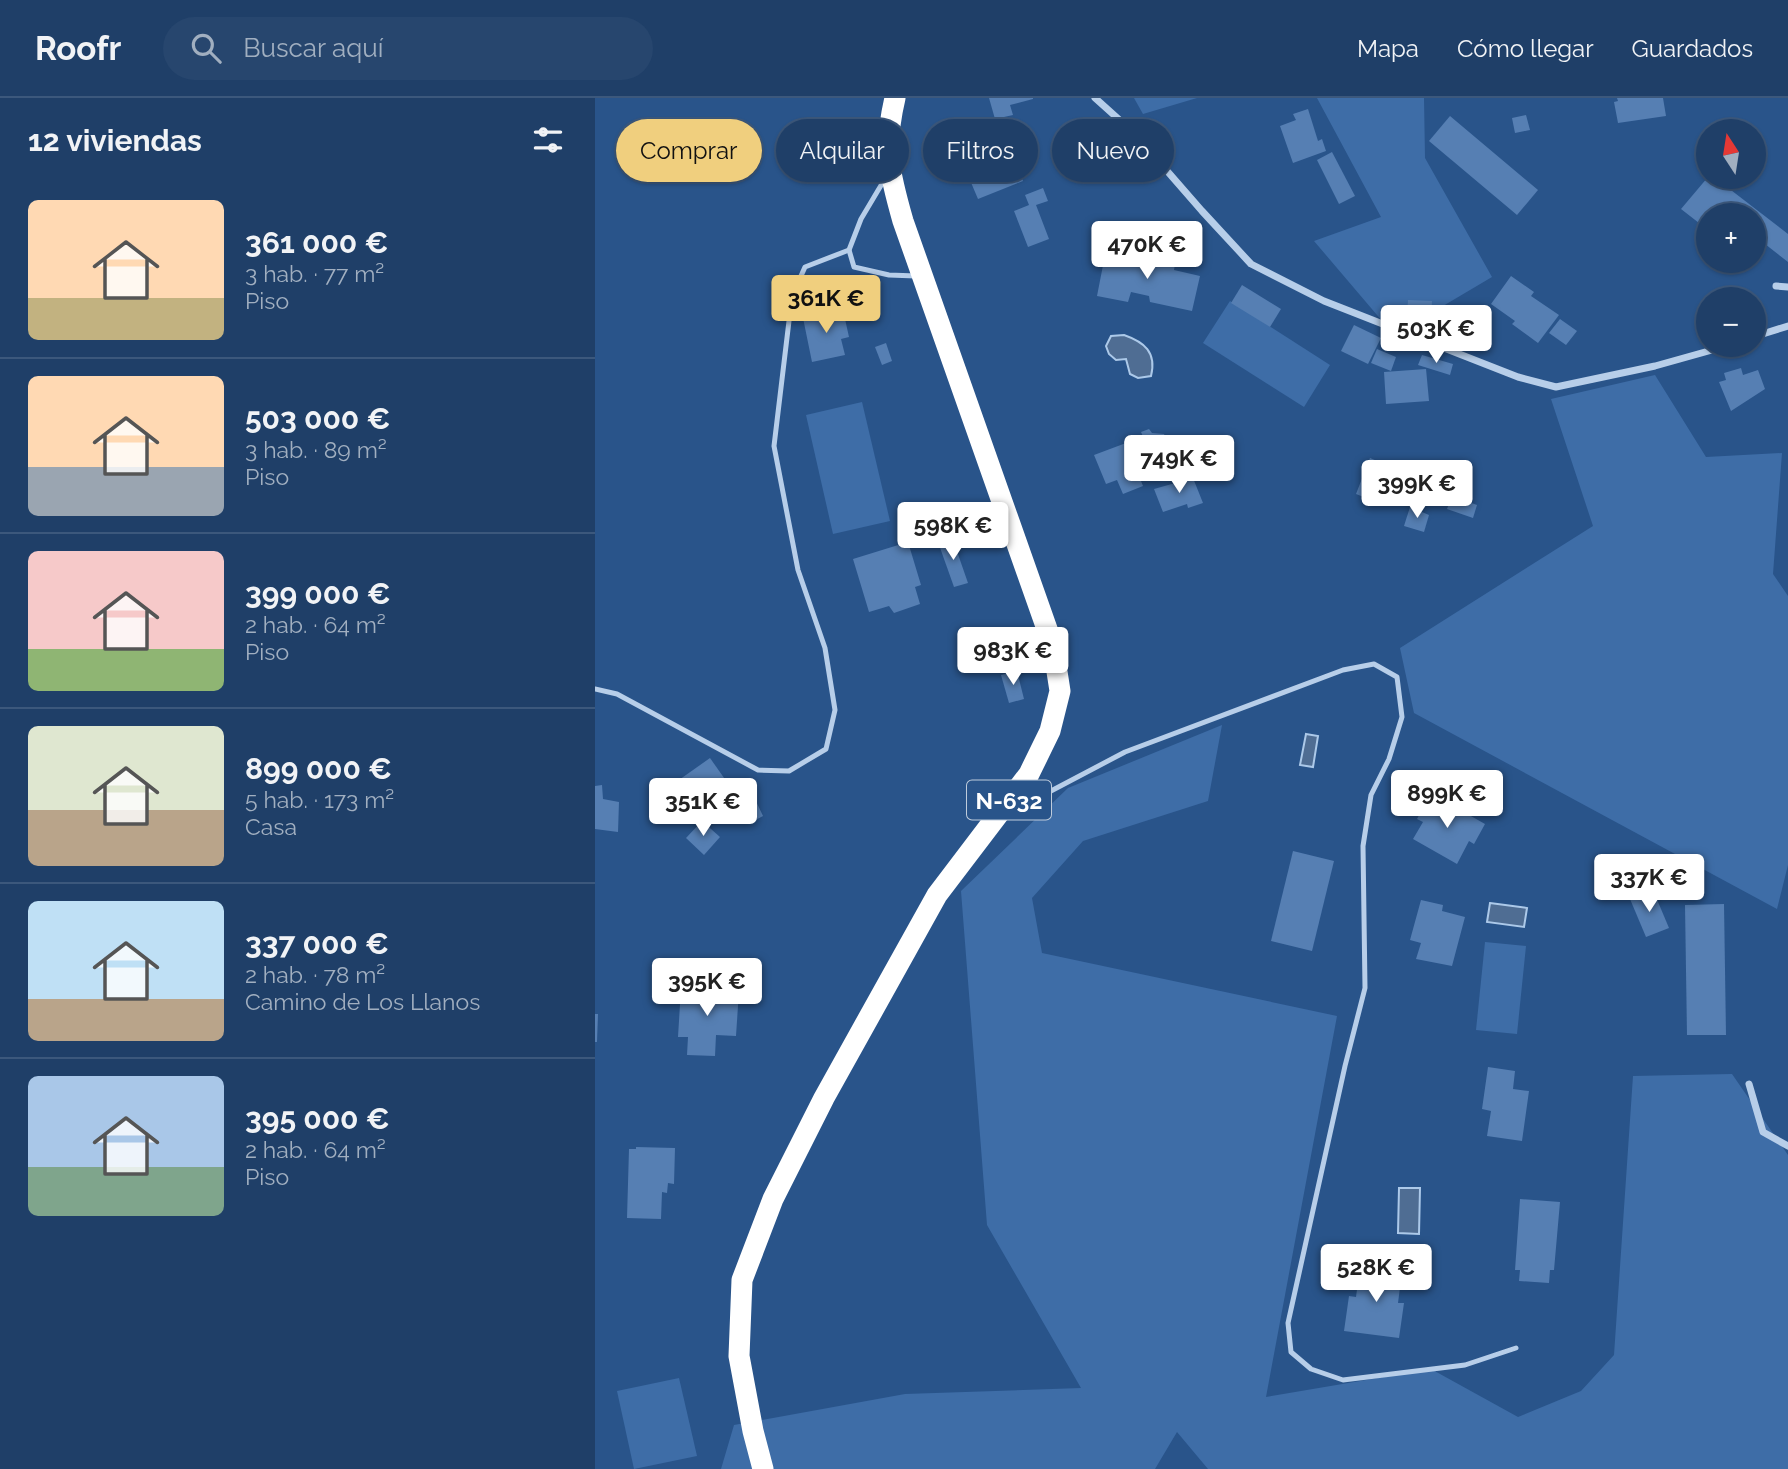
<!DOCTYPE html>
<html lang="es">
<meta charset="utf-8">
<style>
:root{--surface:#1f3f68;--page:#27466e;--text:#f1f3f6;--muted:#a1afc0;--line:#3c587c;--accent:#f0cf7e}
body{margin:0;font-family:Raleway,sans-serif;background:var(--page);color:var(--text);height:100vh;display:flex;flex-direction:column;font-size:26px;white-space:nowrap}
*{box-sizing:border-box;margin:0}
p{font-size:23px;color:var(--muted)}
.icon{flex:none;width:38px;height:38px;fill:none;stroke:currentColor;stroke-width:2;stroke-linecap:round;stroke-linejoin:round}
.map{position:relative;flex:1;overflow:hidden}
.sheet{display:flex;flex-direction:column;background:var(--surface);width:595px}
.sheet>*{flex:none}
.hud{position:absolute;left:21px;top:21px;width:665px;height:63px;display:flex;gap:14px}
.needle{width:46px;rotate:348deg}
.controls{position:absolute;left:1101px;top:21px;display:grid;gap:14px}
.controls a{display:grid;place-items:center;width:70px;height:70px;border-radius:50%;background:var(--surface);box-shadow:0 2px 5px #0004,0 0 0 2px var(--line);font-size:35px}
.price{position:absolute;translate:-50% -60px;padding:0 16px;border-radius:7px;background:#fff;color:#222;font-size:23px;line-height:46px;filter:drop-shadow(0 2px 4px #0008)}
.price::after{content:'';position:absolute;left:50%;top:42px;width:21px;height:16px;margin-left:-10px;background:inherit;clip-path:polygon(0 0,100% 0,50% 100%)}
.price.on{background:var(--accent);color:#111}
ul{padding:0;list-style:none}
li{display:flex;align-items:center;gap:21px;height:175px;padding:0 28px}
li+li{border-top:2px solid var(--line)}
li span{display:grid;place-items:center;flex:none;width:196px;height:140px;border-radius:10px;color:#555}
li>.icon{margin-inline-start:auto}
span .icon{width:84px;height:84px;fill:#fffc;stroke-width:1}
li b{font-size:30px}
h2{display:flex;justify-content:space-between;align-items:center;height:84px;padding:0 28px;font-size:30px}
.pill{padding:0 24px;border-radius:32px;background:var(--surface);box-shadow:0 2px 5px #0004,0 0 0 2px var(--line);font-size:24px;line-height:63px}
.pill.on{background:var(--accent);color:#111}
header{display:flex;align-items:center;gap:42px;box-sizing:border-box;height:98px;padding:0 35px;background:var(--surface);border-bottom:2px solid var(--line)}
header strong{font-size:33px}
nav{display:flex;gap:38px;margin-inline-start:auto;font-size:24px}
.search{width:490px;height:63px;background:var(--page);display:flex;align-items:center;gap:18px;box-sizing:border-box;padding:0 24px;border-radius:38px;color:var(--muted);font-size:26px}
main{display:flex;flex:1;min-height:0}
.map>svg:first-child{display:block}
</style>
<header>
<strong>Roofr</strong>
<div class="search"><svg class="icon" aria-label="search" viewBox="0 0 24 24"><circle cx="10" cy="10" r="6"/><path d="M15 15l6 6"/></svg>Buscar aquí</div>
<nav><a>Mapa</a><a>Cómo llegar</a><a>Guardados</a></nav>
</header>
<main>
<section class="sheet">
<h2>12 viviendas<svg class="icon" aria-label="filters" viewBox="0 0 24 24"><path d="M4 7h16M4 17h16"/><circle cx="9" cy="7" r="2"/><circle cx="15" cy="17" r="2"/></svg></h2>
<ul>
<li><span style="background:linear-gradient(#ffd9b3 70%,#c2b280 0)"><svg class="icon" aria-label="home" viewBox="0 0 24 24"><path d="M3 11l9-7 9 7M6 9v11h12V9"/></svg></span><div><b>361 000 €</b><p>3 hab. · 77 m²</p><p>Piso</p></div></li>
<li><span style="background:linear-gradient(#ffd9b3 65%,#9aa5b1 0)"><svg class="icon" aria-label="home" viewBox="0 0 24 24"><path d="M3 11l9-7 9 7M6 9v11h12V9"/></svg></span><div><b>503 000 €</b><p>3 hab. · 89 m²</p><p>Piso</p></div></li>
<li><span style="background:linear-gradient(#f6c9c9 70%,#8fb573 0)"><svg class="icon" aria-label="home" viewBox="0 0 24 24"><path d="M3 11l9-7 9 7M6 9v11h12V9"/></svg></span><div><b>399 000 €</b><p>2 hab. · 64 m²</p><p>Piso</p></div></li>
<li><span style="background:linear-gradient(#dfe7d0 60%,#b9a48a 0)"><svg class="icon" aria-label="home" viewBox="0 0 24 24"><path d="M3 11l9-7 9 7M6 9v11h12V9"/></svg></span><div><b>899 000 €</b><p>5 hab. · 173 m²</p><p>Casa</p></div></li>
<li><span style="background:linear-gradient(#bfe0f5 70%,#b9a48a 0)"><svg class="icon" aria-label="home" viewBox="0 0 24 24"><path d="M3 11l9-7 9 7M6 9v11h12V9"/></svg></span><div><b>337 000 €</b><p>2 hab. · 78 m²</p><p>Camino de Los Llanos</p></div></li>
<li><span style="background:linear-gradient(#a9c7e8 65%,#7fa58c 0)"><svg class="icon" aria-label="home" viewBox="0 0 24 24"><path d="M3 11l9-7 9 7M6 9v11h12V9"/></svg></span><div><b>395 000 €</b><p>2 hab. · 64 m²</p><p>Piso</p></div></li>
</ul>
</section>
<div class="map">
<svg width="1193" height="1371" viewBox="0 0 1193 1371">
<rect width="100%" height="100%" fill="#29548a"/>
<g fill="#3e6da7">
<polygon points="539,0 602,0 548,16"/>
<polygon points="722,0 829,0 830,60 897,179 799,237 719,143 786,119"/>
<polygon points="635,203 735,267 709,309 608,245"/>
<polygon points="1060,277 1111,359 1187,355 1178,476 1193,498 1193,767 1182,811 819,615 805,550 998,428 956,301"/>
<polygon points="267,304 295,423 238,436 211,317"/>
<polygon points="627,627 613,703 488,743 437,800 447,855 742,918 671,1299 836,1271 923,1319 986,1293 1019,1257 1038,978 1137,976 1193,1057 1193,1371 613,1371 582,1334 560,1371 126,1371 139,1327 310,1296 486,1290 392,1127 366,793 473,690"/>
<polygon points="890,844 931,848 922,936 881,932"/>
<polygon points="84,1280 102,1358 39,1371 22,1293"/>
</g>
<g fill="#4f6d93" stroke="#acc9e9" stroke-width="2">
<path d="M 529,237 C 549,244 562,254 556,278 L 543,280 L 535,276 L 531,261 L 521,262 L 514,256 L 511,248 L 516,238 Z"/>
<polygon points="711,636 723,638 718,669 705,667"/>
<polygon points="895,805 932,810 929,829 892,824"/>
<polygon points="804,1090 825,1090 824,1136 803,1135"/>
</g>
<g fill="#567fb3">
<polygon points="394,0 438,0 438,1 415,7 418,17 400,21"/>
<polygon points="1022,0 1068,0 1071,18 1023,25 1019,4 1023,3"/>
<polygon points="713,11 723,43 727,41 731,53 698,65 685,28 701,22 698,16"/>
<polygon points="931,17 935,32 920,35 917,20"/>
<polygon points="855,18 943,92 922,117 834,43"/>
<polygon points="410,52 417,69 422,67 428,83 383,101 369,68"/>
<polygon points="737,54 760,98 744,106 722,62"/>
<polygon points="1113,79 1119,79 1193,136 1193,164 1170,146 1158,158 1158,117 1113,117 1113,132 1086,111"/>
<polygon points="448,90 453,103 441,107 454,141 433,149 419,113 434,107 430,97"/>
<polygon points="511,152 580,166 579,172 605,178 597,213 555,204 554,198 536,194 533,204 502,198"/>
<polygon points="916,178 939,194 936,198 964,217 943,245 917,226 920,223 896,206"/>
<polygon points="647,187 686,211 675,229 636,205"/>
<polygon points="813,202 837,203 836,233 811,232"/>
<polygon points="248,212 254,239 246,241 250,257 217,264 208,220"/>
<polygon points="965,221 982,233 971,247 954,235"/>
<polygon points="759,227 786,240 773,266 746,253"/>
<polygon points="291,245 297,263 287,267 280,249"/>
<polygon points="782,251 801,259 796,273 776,265"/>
<polygon points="827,257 858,266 855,277 823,267"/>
<polygon points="1146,270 1148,277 1163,272 1170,291 1136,313 1124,284 1131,282 1129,275"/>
<polygon points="831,271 834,303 791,306 789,274"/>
<polygon points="554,331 557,335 569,336 585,371 565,377 546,334"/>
<polygon points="531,345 548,388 528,396 522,382 511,386 499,357"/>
<polygon points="775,360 811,375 800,401 782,394 779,403 761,396"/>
<polygon points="598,380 608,405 593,410 592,406 568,414 559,391"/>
<polygon points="857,398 882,407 878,420 852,411"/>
<polygon points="815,409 834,417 829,434 809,428"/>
<polygon points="357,439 373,485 359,489 343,444"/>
<polygon points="313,444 326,487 320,489 325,506 299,515 294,508 274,514 258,461"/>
<polygon points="422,573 429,601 414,605 406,577"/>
<polygon points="115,660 139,694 98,722 74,689"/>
<polygon points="7,687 8,701 24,704 23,734 0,731 0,688"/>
<polygon points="158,697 168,718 153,726 142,706"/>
<polygon points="832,702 849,711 853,705 890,726 879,746 874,743 862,766 818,741 828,724 822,721"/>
<polygon points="107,723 125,739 109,757 91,740"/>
<polygon points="698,753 739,763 717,853 676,843"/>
<polygon points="1058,792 1074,830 1051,839 1035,801"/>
<polygon points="826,802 848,807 847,813 870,819 857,868 821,861 826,845 815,842"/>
<polygon points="1129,806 1131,937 1092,937 1090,807"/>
<polygon points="86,890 144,893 141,938 121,937 120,958 92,957 93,939 83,939"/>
<polygon points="0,916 3,916 2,944 0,944"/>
<polygon points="893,969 920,973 918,991 934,993 927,1043 892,1038 896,1013 887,1011"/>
<polygon points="41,1049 80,1050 79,1086 73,1085 72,1095 67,1094 66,1121 32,1120 34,1051 41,1051"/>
<polygon points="925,1101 965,1104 959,1172 955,1172 954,1185 924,1183 925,1172 920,1172"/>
<polygon points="765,1169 807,1174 803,1205 809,1205 804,1240 749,1233 754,1198 761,1199"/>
</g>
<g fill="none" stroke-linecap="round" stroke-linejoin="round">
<g stroke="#b7cee9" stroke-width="5">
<polyline points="291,79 266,121 254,152 259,169 294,177 321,178"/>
<polyline points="0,591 22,596 163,672 194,673 231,651 240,612 230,550 203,472 179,348 197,198 210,169 254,152"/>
<polyline points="416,714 530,654 748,572 779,566 802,579 807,619 794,661 776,697 768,748 770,890 750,968 693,1225 696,1254 716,1271 748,1282 870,1267 921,1250"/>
</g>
<g stroke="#b7cee9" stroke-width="7">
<polyline points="500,0 539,35 607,113 656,166 729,203 923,279 961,289 1060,268 1135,247"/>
<polyline points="1181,188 1193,189"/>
<polyline points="1158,239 1193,228"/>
<polyline points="1154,986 1168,1034 1193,1048"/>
</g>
<path stroke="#fff" stroke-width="21" d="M 168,1371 L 158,1333 L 144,1258 L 147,1182 L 178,1101 L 229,1000 L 342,797 L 434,676 L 455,633 L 465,593 L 458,548 L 308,123 C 294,74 288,51 300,0"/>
</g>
<g text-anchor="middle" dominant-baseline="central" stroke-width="7" stroke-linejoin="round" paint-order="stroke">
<rect fill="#29548a" stroke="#bfccdc" stroke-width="2" x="372" y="682.5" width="84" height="39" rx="5"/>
<g font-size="23" font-weight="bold" fill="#fff">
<text x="414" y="702">N-632</text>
</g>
</g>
</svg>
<div class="controls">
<a><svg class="needle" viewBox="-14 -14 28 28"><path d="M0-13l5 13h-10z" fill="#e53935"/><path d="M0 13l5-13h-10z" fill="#a1afc0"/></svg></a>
<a>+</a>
<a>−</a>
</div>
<b class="price" style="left:552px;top:183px">470K €</b>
<b class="price on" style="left:231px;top:237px">361K €</b>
<b class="price" style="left:841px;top:267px">503K €</b>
<b class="price" style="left:584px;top:397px">749K €</b>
<b class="price" style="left:822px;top:422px">399K €</b>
<b class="price" style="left:358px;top:464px">598K €</b>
<b class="price" style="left:418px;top:589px">983K €</b>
<b class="price" style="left:852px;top:732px">899K €</b>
<b class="price" style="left:108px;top:740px">351K €</b>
<b class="price" style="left:1054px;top:816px">337K €</b>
<b class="price" style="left:112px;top:920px">395K €</b>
<b class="price" style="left:781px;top:1206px">528K €</b>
<div class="hud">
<a class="pill on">Comprar</a>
<a class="pill">Alquilar</a>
<a class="pill">Filtros</a>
<a class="pill">Nuevo</a>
</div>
</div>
</main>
